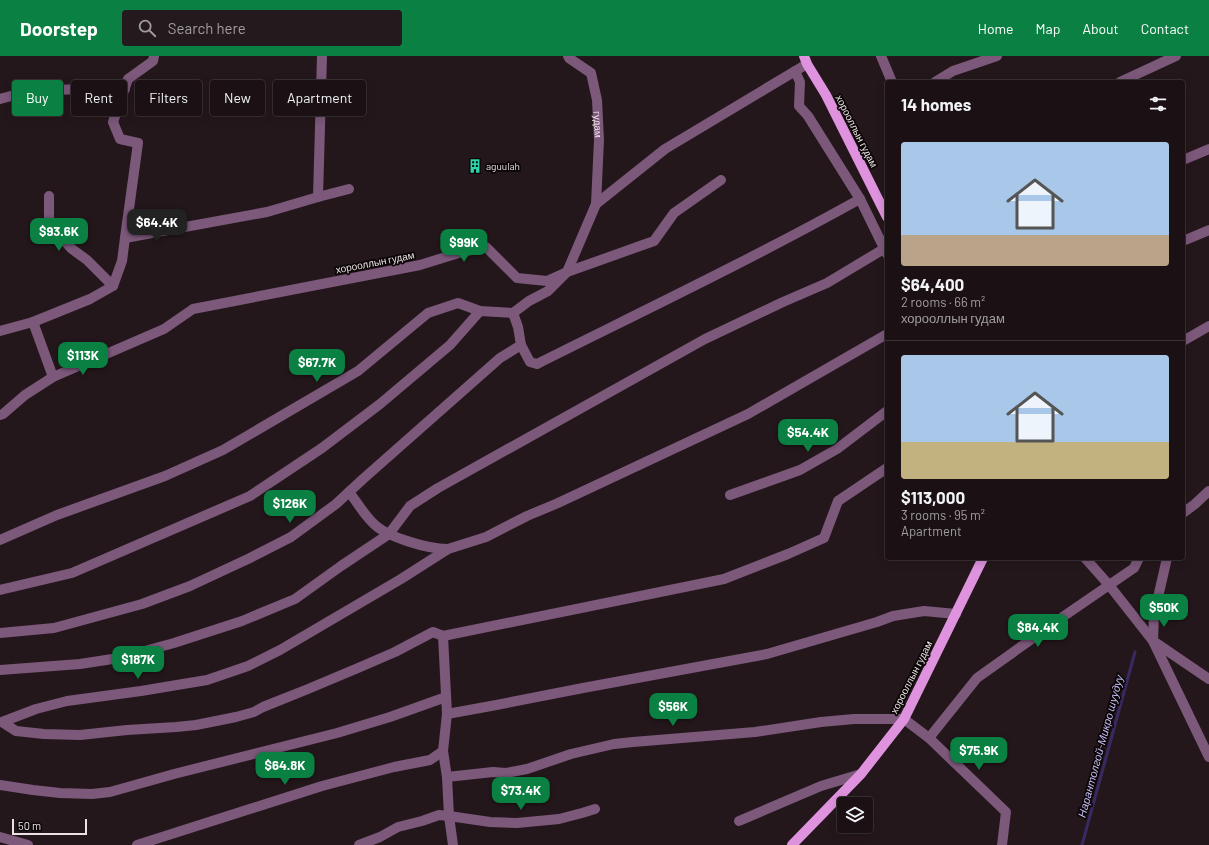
<!DOCTYPE html>
<meta charset="utf-8">
<style>
:root{--surface:#1b1114;--page:#241a1d;--text:#f1f3f6;--muted:#a09da0;--line:#393134;--accent:#0b8043}
body{margin:0;font-family:Barlow,sans-serif;background:var(--page);color:var(--text);height:100vh;display:flex;flex-direction:column;font-size:15px;white-space:nowrap}
*{box-sizing:border-box;margin:0}
p{font-size:13px;color:var(--muted)}
.icon{flex:none;width:22px;height:22px;fill:none;stroke:currentColor;stroke-width:2;stroke-linecap:round;stroke-linejoin:round}
.map{position:relative;flex:1;overflow:hidden}
.details{position:absolute;left:885px;top:24px;width:300px;height:480px;display:flex;flex-direction:column;background:var(--surface);border-radius:4px;box-shadow:0 2px 10px #0003,0 0 0 1px var(--line)}
.details>*{flex:none}
.guide{position:absolute;left:12px;top:24px;width:380px;height:36px;display:flex;gap:8px}
.tools{position:absolute;left:837px;top:741px;display:grid;gap:8px}
.tools a{display:grid;place-items:center;width:36px;height:36px;border-radius:4px;background:var(--surface);box-shadow:0 2px 10px #0003,0 0 0 1px var(--line);font-size:20px}
.scale{position:absolute;left:12px;bottom:10px;width:75px;box-sizing:border-box;padding-left:4px;border:2px solid #ece2e4;border-top:0;font-size:11px;line-height:14px;white-space:nowrap;color:#ece2e4;-webkit-text-stroke:3px #0a0506;paint-order:stroke}
.price{position:absolute;translate:-50% -34px;padding:0 9px;border-radius:8px;background:var(--accent);color:#fff;font-size:13px;line-height:26px;filter:drop-shadow(0 1px 2px #0008)}
.price::after{content:'';position:absolute;left:50%;top:24px;width:12px;height:9px;margin-left:-6px;background:inherit;clip-path:polygon(0 0,100% 0,50% 100%)}
.price.current{background:#222;color:#fff}
ul{padding:0;list-style:none}
li{display:grid;align-content:center;gap:8px;height:212px;padding:0 16px}
li+li{border-top:1px solid var(--line)}
li span{display:grid;place-items:center;height:124px;border-radius:4px;color:#555}
li>.icon{margin-inline-start:auto}
span .icon{width:72px;height:72px;fill:#fffc;stroke-width:1}
li b{font-size:17px}
h2{display:flex;justify-content:space-between;align-items:center;height:48px;padding:0 16px;font-size:17px}
.pill{padding:0 14px;border-radius:4px;background:var(--surface);box-shadow:0 2px 10px #0003,0 0 0 1px var(--line);font-size:14px;line-height:36px}
.pill.current{background:var(--accent);color:#fff}
header{display:flex;align-items:center;gap:24px;box-sizing:border-box;height:56px;padding:0 20px;background:var(--accent);color:#fff}
header strong{font-size:19px}
nav{display:flex;gap:22px;margin-inline-start:auto;font-size:14px}
.search{width:280px;height:36px;background:var(--page);display:flex;align-items:center;gap:10px;box-sizing:border-box;padding:0 14px;border-radius:4px;color:var(--muted);font-size:15px}
.map>svg:first-child{display:block}
</style>
<header>
<strong>Doorstep</strong>
<div class="search"><svg class="icon" aria-label="search" viewBox="0 0 24 24"><circle cx="10" cy="10" r="6"/><path d="M15 15l6 6"/></svg>Search here</div>
<nav><a>Home</a><a>Map</a><a>About</a><a>Contact</a></nav>
</header>
<div class="map">
<svg width="1209" height="789" viewBox="0 0 1209 789">
<rect width="100%" height="100%" fill="#24171b"/>
<g fill="none" stroke-linecap="round" stroke-linejoin="round">
<polyline stroke="#392962" stroke-width="3" points="1082,789 1135,596"/>
<g stroke="#7c587b" stroke-width="10">
<path id="s1" d="M 568,0 L 569,2 L 591,17 L 597,44 L 599,84 L 596,148"/>
<polyline points="881,0 892,26"/>
<polyline points="795,15 800,26 799,50 808,60 860,143"/>
<polyline points="935,26 953,15 997,0"/>
<polyline points="1120,26 1176,0"/>
<polyline points="0,43 30,35 107,32 125,33"/>
<polyline points="1183,104 1209,93"/>
<polyline points="49,140 49,163 60,180 72,193 87,204 113,230"/>
<polyline points="318,141 322,0"/>
<polyline points="125,182 138,87 120,83 113,66 128,23 153,5 154,0"/>
<polyline points="1183,185 1209,174"/>
<polyline points="33,266 53,321"/>
<polyline points="0,275 33,266 90,243 113,230 122,205 125,182 267,156 318,141 349,133"/>
<polyline points="1183,285 1209,270"/>
<path d="M 521,289 L 530,306 L 537,308 C 645,254 754,202 860,143 L 887,198"/>
<polyline points="0,359 3,358 25,339 53,321 164,273 193,253 420,209 462,196 486,191 517,222 547,225 567,216 654,185 674,157 721,124"/>
<path d="M 349,436 C 357,446 363,457 372,466 C 385,481 428,493 448,493"/>
<polyline points="730,439 800,414 837,393 887,355"/>
<polyline points="1183,457 1195,448 1209,435"/>
<polyline points="0,484 57,459 165,420 223,394 358,315 428,257 458,247 480,255 513,257 529,245 548,235 567,216 596,148 665,93 807,8"/>
<polyline points="1085,502 1109,529 1153,585 1209,701"/>
<polyline points="1167,502 1154,559 1153,585 1209,623"/>
<polyline points="0,534 72,517 250,440 322,392 380,348 450,289 480,255"/>
<polyline points="0,577 54,572 142,548 190,530 250,502 291,481 336,448 363,423 500,302 521,289 518,271 513,257"/>
<polyline points="443,580 724,523 788,498 824,482 838,445 887,412"/>
<polyline points="0,614 80,608 119,602 174,587 242,565 295,543 341,510 389,478 410,450 438,432 705,283 783,246 827,227 887,191"/>
<polyline points="447,658 491,650 583,632 767,598 877,566 893,560 924,555 956,558"/>
<polyline points="929,682 977,622 1064,560 1134,512 1139,502"/>
<polyline points="447,721 493,716 506,717 527,713 571,698 614,688 633,686 755,676 821,666 854,663 904,663 929,682 1006,756 1002,789"/>
<polyline points="0,729 33,734 60,737 92,738 110,736 174,718 337,677 390,661 446,641"/>
<polyline points="739,765 821,730 861,718"/>
<polyline points="0,781 28,789"/>
<polyline points="137,789 322,730 394,711 430,704 443,695"/>
<polyline points="359,789 380,781 398,771 422,765 439,759 449,760 490,766 517,767 559,763 582,757 595,753"/>
<polyline points="453,789 449,760 447,721 443,695 447,658 443,580 433,576 395,596 358,612 308,633 263,651 254,656 236,661 196,669 176,671 127,674 80,679 44,678 16,675 2,666 36,653 67,645 141,635 207,624 248,610 280,594 401,523 448,493 486,481 527,460 558,447 748,358 887,278"/>
</g>
<g stroke="#df93de" stroke-width="10">
<polyline points="804,0 807,8 826,39 887,161"/>
<polyline points="792,789 861,718 904,663 983,502"/>
</g>
</g>
<defs>
<symbol id="building-bare" viewBox="-9 -9 18 18"><path d="M-4-6H4V6H1V3H-1V6H-4ZM-2.5-4.3h1.7v1.8h-1.7ZM.8-4.3h1.7v1.8H.8ZM-2.5-1h1.7V.8h-1.7ZM.8-1h1.7V.8H.8Z" fill="#2ed4aa" stroke="#0a0506" stroke-width="2.5" paint-order="stroke"/></symbol>
</defs>
<g fill-rule="evenodd">
<use href="#building-bare" x="465" y="100" width="20" height="20"/>
</g>
<g text-anchor="middle" dominant-baseline="central" stroke-width="3.5" stroke-linejoin="round" paint-order="stroke">
<g font-size="10" fill="#ece2e4" stroke="#0a0506">
<text stroke="none"><textPath href="#s1" startOffset="81">гудам</textPath></text>
<text transform="translate(857 75) rotate(63)">хорооллын гудам</text>
<text transform="translate(375 206) rotate(-11)">хорооллын гудам</text>
<text transform="translate(911 621) rotate(-63)">хорооллын гудам</text>
</g>
<g font-size="10" fill="#ece2e4" stroke="#0a0506" text-anchor="start">
<text x="486" y="110">aguulah</text>
</g>
<g font-size="11" font-style="italic" fill="#c7bdf4" stroke="#0a0506">
<text transform="translate(1100 690) rotate(-75)">Нарантолгой-Микро шуудуу</text>
</g>
</g>
</svg>
<div class="tools">
<a><svg class="icon" aria-label="layers" viewBox="0 0 24 24"><path d="M12 4l9 5-9 5-9-5zM3 14l9 5 9-5"/></svg></a>
</div>
<div class="scale">50 m</div>
<b class="price current" style="left:157px;top:187px">$64.4K</b>
<b class="price" style="left:59px;top:196px">$93.6K</b>
<b class="price" style="left:464px;top:207px">$99K</b>
<b class="price" style="left:83px;top:320px">$113K</b>
<b class="price" style="left:317px;top:327px">$67.7K</b>
<b class="price" style="left:808px;top:397px">$54.4K</b>
<b class="price" style="left:290px;top:468px">$126K</b>
<b class="price" style="left:1164px;top:572px">$50K</b>
<b class="price" style="left:1038px;top:592px">$84.4K</b>
<b class="price" style="left:138px;top:624px">$187K</b>
<b class="price" style="left:673px;top:671px">$56K</b>
<b class="price" style="left:979px;top:715px">$75.9K</b>
<b class="price" style="left:285px;top:730px">$64.8K</b>
<b class="price" style="left:521px;top:755px">$73.4K</b>
<div class="guide">
<a class="pill current">Buy</a>
<a class="pill">Rent</a>
<a class="pill">Filters</a>
<a class="pill">New</a>
<a class="pill">Apartment</a>
</div>
<section class="details">
<h2>14 homes<svg class="icon" aria-label="filters" viewBox="0 0 24 24"><path d="M4 7h16M4 17h16"/><circle cx="9" cy="7" r="2"/><circle cx="15" cy="17" r="2"/></svg></h2>
<ul>
<li><span style="background:linear-gradient(#a9c7e8 75%,#b9a48a 0)"><svg class="icon" aria-label="home" viewBox="0 0 24 24"><path d="M3 11l9-7 9 7M6 9v11h12V9"/></svg></span><div><b>$64,400</b><p>2 rooms · 66 m²</p><p>хорооллын гудам</p></div></li>
<li><span style="background:linear-gradient(#a9c7e8 70%,#c2b280 0)"><svg class="icon" aria-label="home" viewBox="0 0 24 24"><path d="M3 11l9-7 9 7M6 9v11h12V9"/></svg></span><div><b>$113,000</b><p>3 rooms · 95 m²</p><p>Apartment</p></div></li>
</ul>
</section>
</div>
